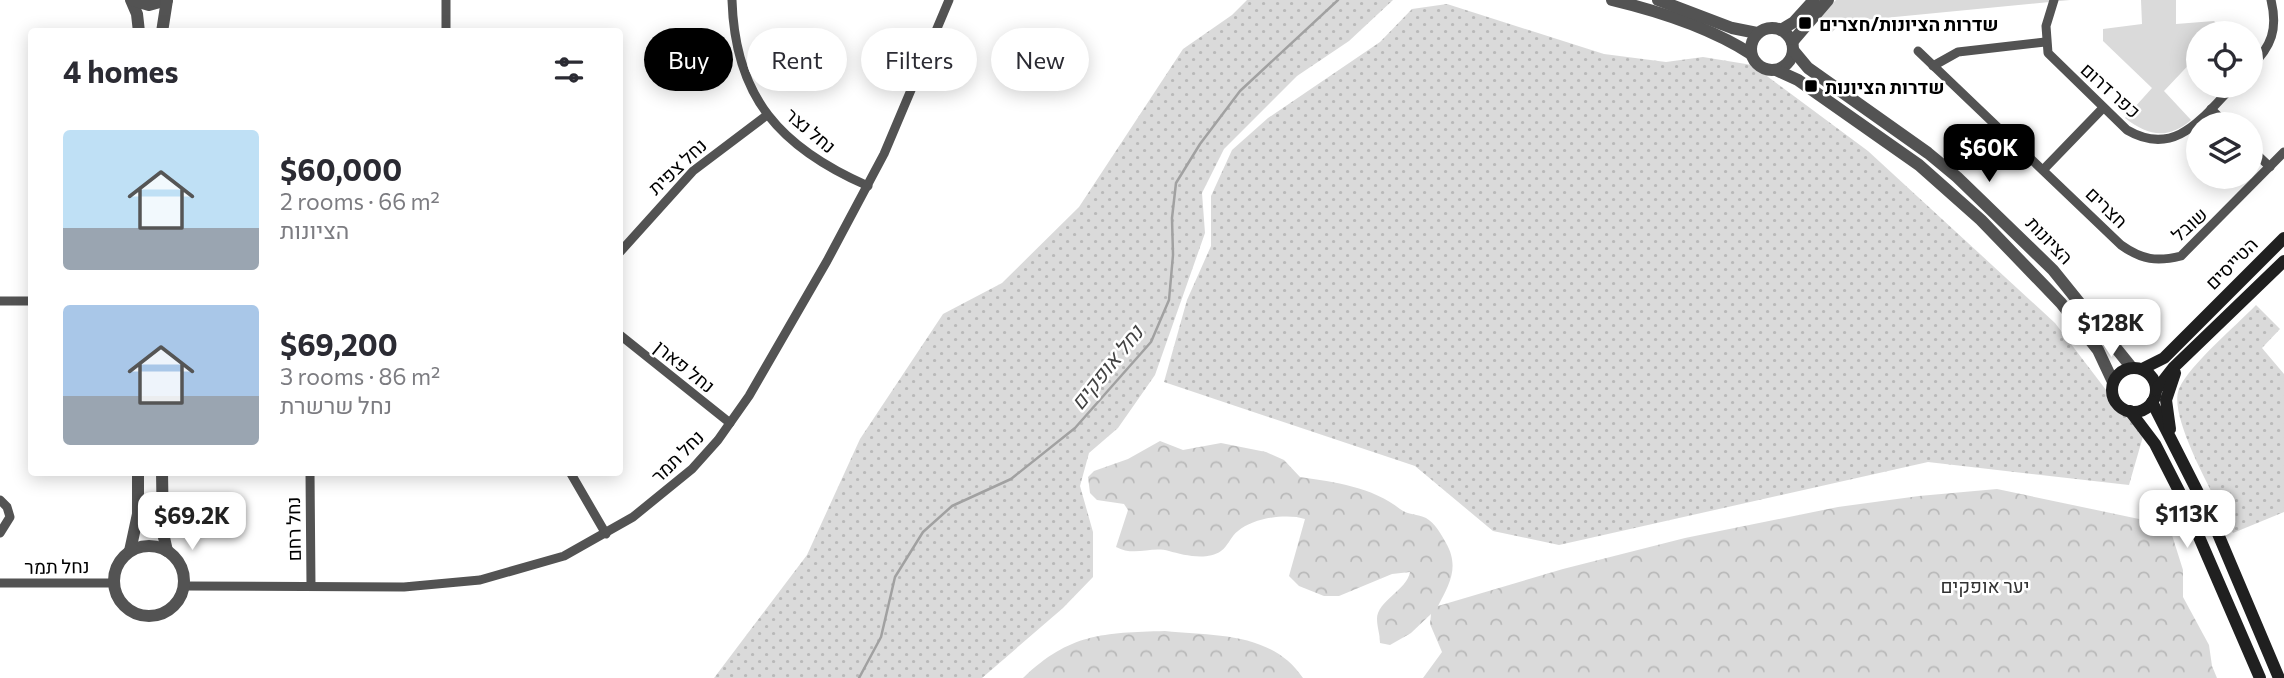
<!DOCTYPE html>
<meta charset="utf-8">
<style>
:root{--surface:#fff;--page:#f2f2f3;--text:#2b2b33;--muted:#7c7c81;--accent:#000}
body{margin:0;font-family:Commissioner,Heebo,sans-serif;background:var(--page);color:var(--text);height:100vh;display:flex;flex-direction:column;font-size:26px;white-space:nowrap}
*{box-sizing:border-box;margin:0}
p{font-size:23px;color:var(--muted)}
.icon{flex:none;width:38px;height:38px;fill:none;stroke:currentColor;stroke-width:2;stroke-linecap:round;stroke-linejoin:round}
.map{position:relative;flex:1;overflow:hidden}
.side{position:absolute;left:28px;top:28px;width:595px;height:448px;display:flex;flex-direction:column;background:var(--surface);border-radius:7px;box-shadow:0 4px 18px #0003}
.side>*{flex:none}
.top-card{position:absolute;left:644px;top:28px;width:665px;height:63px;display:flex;gap:14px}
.buttons{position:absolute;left:2186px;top:21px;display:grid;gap:14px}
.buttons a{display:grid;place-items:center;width:77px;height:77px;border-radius:50%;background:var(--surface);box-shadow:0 4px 18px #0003;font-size:35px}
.price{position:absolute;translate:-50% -60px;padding:0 16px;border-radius:14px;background:#fff;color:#222;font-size:23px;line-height:46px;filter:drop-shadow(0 2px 4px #0008)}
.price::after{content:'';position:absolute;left:50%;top:42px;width:21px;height:16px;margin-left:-10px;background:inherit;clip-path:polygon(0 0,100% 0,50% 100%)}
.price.on{background:var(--accent);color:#fff}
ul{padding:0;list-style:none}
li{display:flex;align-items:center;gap:21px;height:175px;padding:0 35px}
li span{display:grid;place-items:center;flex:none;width:196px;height:140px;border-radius:7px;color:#555}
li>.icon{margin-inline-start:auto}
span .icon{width:84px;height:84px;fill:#fffc;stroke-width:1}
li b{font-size:30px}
h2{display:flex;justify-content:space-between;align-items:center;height:84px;padding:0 35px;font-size:30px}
.pill{padding:0 24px;border-radius:32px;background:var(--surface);box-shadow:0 4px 18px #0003;font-size:24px;line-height:63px}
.pill.on{background:var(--accent);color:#fff}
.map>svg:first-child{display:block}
</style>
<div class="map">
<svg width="2284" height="678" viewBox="0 0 2284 678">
<defs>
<pattern id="grass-dots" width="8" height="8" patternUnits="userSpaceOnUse" patternTransform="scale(1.75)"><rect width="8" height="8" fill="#dadada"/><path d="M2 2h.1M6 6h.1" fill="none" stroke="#b9b9b9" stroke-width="1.8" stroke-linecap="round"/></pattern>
<pattern id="forest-crowns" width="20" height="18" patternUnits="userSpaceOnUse" patternTransform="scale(1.75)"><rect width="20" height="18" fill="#dadada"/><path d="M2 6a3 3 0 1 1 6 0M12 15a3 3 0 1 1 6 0" fill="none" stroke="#b9b9b9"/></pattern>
</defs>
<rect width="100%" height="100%" fill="#fff"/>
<g fill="url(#grass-dots)">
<polygon points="1247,0 1393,0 1349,41 1297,76 1224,149 1202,193 1205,233 1155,375 1118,428 1089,453 1080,486 1093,532 1093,577 1063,608 982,678 714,678 807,555 860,439 943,314 1002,283 1079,207 1183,49 1232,15"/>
<polygon points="1447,4 1604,54 1666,62 1703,57 1752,65 1868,151 2055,323 2119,407 2144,433 2129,485 1928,462 1559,545 1493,531 1415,466 1164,382 1187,300 1211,246 1211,196 1232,150 1268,118 1380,42 1412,9"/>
<path d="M 2256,305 L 2280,329 L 2262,348 L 2284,374 L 2284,512 L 2233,533 C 2219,504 2167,417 2179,389 C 2189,365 2237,325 2256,305 Z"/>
</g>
<g fill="url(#forest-crowns)">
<path d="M 1160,441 L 1183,450 L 1221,443 L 1266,452 L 1284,460 L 1300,477 C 1335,482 1372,487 1400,509 C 1408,515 1418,514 1426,518 C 1435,523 1441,534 1446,543 C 1460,567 1449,585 1438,606 L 1563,569 L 1685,538 L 1838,507 L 1919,496 L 1997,489 L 2139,519 L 2172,535 L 2183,570 L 2183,597 L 2209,645 L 2212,666 L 2217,678 L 1423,678 L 1442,652 L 1430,624 L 1431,614 L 1411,633 L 1390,645 L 1380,643 C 1380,634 1377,627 1377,619 C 1377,601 1407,590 1410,572 L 1392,574 L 1339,596 L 1324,596 L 1299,586 L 1289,576 L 1305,519 C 1287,513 1253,518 1238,531 C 1231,536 1228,546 1221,551 C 1207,561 1183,555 1169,551 C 1151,546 1134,557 1116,547 L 1128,510 L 1124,504 L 1097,500 L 1090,493 L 1088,477 L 1094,471 L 1128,459 Z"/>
<path d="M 1165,631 C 1215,636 1272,632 1303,678 L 1023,678 C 1070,633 1103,633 1165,631 Z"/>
</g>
<g fill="#dadada">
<polygon points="1836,0 2070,0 1843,22 1832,32 1818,18"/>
<path d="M 2141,0 L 2176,0 L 2176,24 L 2214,21 L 2223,30 L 2219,33 L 2198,33 L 2198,55 L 2164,91 L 2191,120 C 2168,140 2148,136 2125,118 L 2152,88 L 2103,41 L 2103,29 L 2142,24 Z"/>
</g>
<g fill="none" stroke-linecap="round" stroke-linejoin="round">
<polyline stroke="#a1a1a1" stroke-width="2.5" points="859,678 881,637 895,577 923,532 952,506 1011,479 1075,428 1151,342 1169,300 1173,255 1172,218 1176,183 1200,144 1240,91 1338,0"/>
<g stroke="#535353" stroke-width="9">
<polyline points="446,0 446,32"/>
<path d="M 732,0 C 735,98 781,148 868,186"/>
<path d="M 2054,0 L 2046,26 L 2048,53 L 2127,130 C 2175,158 2202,118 2233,86"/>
<path d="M 1918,51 L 2121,245 C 2142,260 2157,262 2181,256 L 2284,152"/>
<polyline points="1933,66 1958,52 2045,42"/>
<path d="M 2250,68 C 2272,46 2278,29 2271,0"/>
<polyline points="2211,109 2226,124"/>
<polyline points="2250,148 2270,167"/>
<polyline points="2043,170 2103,108"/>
<polyline points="620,252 693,171 767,115"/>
<polyline points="0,301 32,301"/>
<polyline points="620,335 730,423"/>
<polyline points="310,472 311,586"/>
<polyline points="570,472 606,534"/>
<polyline points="0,500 7,507 10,517 0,533"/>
<polyline points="0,583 114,583"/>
<polyline points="184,586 404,587 480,580 564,556 633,517 692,469 718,440 749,396 827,261 884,154 949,0"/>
</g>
<g stroke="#535353" stroke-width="12">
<polyline points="131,0 137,14 139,32"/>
<polyline points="132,0 149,5 167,0"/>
<path d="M 1612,0 C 1658,11 1711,28 1751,54"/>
<polyline points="1658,0 1732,28 1757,33"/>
<circle cx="1772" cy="49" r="21"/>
<polyline points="1781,30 1794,22 1814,0"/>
<polyline points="162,32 167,0"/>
<polyline points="1792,42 1828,0"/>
<polyline points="1793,50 1808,68 1928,153 1957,177 2053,270 2132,368"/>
<polyline points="1776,70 1798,80 1919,165 1981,220 2061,303 2098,350 2113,382"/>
<polyline points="162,472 163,533 167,551"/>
<circle cx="149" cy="581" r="35"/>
<polyline points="130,551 138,514 138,472"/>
</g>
<g stroke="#202020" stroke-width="12">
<circle cx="2134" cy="390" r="22"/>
<polyline points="2142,369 2164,358 2284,238"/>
<polyline points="2156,390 2174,367 2284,261"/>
<polyline points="2152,402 2213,522 2279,678"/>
<polyline points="2130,411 2155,444 2180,493 2260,678"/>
<polyline points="2170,429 2166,400 2175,373"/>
</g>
</g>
<g fill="#000" stroke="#fff" stroke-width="2.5">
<rect x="1798" y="16" width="14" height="14" rx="3.5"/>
<rect x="1804" y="79" width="14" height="14" rx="3.5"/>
</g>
<g text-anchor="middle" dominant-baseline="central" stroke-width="5" stroke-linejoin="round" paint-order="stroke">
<g font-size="19" font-weight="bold" fill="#000" stroke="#fff" text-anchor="start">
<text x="1819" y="23">שדרות הציונות/חצרים</text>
<text x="1825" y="86">שדרות הציונות</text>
</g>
<g font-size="19" fill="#000" stroke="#fff">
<text transform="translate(2111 90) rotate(42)">כפר דרום</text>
<text transform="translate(811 130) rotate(40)">נחל נצר</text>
<text transform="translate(677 166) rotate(-43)">נחל צפית</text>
<text transform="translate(2107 207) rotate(44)">חצרים</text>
<text transform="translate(2189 224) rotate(-42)">שובל</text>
<text transform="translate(2050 240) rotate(46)">הציונות</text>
<text transform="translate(2231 263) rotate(-45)">הטייסים</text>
<text transform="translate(685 366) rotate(39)">נחל פארן</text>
<text transform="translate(677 456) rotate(-45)">נחל תמר</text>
<text transform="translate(293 529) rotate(-91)">נחל רחם</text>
<text transform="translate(57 566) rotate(-1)">נחל תמר</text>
</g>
<g font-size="19" fill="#313131" stroke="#fff">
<text x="1985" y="585">יער אופקים</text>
</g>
<g font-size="21" font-style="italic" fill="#424242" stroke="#fff">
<text transform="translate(1106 367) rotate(-51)">נחל אופקים</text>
</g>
</g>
</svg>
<div class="buttons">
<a><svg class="icon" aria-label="locate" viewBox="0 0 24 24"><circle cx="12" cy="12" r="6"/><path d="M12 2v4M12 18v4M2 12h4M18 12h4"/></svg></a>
<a><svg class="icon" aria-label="layers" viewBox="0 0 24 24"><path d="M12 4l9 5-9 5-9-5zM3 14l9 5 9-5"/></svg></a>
</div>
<b class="price on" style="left:1989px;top:184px">$60K</b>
<b class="price" style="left:2111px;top:359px">$128K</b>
<b class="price" style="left:2187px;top:550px">$113K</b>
<b class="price" style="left:192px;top:552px">$69.2K</b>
<div class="top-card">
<a class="pill on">Buy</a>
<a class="pill">Rent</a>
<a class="pill">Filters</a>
<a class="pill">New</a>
</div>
<section class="side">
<h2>4 homes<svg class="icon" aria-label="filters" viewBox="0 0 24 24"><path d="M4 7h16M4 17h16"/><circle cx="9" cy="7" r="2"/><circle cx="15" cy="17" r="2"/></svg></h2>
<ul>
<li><span style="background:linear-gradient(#bfe0f5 70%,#9aa5b1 0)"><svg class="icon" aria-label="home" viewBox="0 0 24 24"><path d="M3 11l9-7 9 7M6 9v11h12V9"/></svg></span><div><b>$60,000</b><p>2 rooms · 66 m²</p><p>הציונות</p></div></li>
<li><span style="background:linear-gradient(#a9c7e8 65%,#9aa5b1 0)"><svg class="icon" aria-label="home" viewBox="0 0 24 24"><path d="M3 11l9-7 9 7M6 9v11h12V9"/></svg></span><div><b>$69,200</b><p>3 rooms · 86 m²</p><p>נחל שרשרת</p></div></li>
</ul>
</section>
</div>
